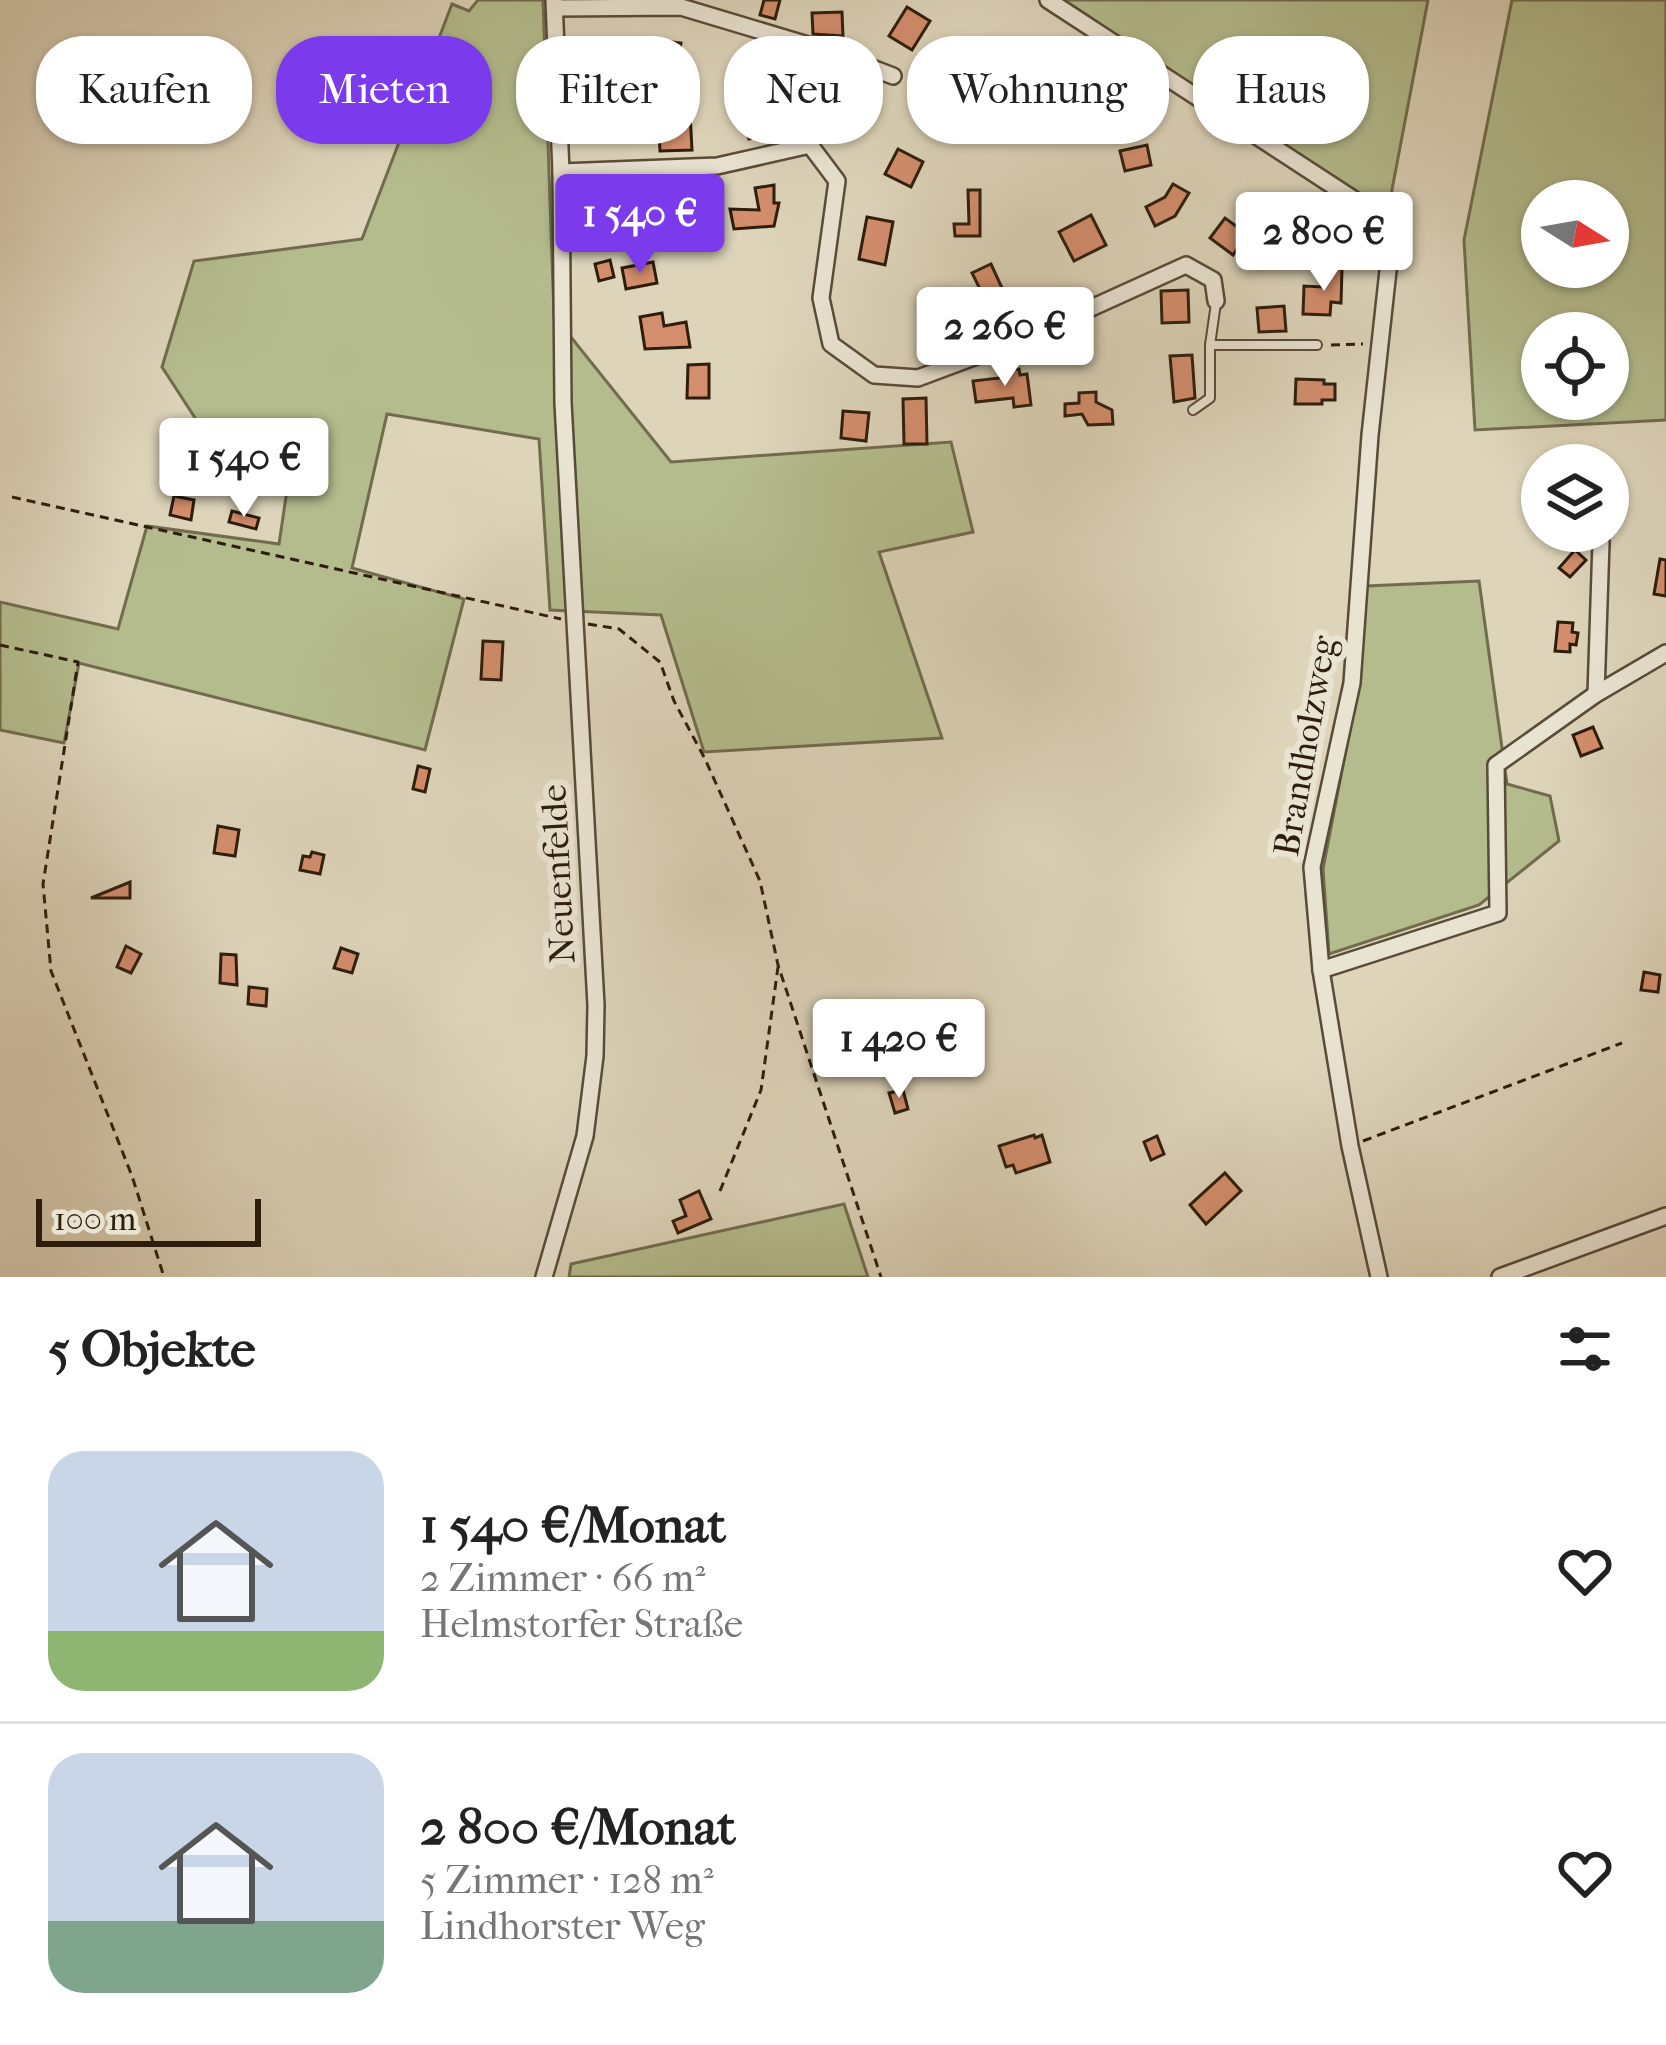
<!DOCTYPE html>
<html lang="de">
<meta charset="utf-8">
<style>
:root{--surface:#fff;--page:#f2f2f2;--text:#222;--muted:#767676;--line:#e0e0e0;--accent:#7c3aed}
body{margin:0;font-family:"IM FELL French Canon",serif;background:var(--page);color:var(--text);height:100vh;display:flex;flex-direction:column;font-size:45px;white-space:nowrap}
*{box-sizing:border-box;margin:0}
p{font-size:39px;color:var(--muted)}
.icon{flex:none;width:66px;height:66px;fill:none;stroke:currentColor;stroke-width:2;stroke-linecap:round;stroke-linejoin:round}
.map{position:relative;height:1277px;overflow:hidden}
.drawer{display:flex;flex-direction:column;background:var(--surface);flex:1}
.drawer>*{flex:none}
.banner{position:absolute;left:36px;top:36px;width:1596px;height:108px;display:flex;gap:24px}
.needle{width:78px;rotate:101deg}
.tools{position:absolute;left:1521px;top:180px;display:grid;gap:24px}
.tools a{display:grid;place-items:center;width:108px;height:108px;border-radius:50%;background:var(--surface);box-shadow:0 3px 9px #0004;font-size:60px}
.scale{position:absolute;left:36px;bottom:30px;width:225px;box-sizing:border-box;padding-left:12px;border:6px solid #2e1d0d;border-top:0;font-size:33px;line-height:42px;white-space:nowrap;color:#2e1d0d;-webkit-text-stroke:9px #e9e3d2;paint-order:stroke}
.price{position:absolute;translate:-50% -102px;padding:0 27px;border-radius:12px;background:#fff;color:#222;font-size:39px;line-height:78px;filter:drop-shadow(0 3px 6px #0008)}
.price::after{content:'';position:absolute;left:50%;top:72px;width:36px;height:27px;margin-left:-18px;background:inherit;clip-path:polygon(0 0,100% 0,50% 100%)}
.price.current{background:var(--accent);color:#fff}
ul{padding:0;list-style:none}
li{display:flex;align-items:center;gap:36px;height:300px;padding:0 48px}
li+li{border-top:3px solid var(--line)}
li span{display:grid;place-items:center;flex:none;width:336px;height:240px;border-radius:36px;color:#555}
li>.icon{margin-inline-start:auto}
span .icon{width:144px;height:144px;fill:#fffc;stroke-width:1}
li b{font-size:51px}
h2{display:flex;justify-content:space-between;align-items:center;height:144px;padding:0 48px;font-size:51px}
.chip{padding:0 42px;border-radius:48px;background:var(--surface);box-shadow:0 3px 9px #0004;font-size:42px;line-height:108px}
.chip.current{background:var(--accent);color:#fff}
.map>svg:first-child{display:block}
</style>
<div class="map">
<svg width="1666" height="1277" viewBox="0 0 1666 1277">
<rect width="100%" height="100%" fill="#ddd4ba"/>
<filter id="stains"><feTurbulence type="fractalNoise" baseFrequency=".00167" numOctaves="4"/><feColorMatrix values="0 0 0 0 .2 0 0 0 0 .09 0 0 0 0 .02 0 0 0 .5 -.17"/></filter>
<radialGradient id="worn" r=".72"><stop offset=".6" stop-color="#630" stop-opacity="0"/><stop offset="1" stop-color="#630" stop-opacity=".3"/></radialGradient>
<g fill="#b4bc8d" stroke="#716c4d" stroke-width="3" fill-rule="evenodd">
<polygon points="478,0 543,0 554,316 671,462 951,442 973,532 879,552 942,738 704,752 661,615 550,610 539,439 387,414 352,568 464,599 425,750 79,663 64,743 0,730 0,602 118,629 147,526 279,544 291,463 203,430 162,367 194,261 362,239 452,4 469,11"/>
<polygon points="1064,0 1428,0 1387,216"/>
<path d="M 1512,0 L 1666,0 L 1666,420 L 1475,430 L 1464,240 ZM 1542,201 L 1608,201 L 1608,267 L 1542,267 ZM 1542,333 L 1608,333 L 1608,399 L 1542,399 Z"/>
<polygon points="1479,581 1507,784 1550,796 1559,841 1479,905 1329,954 1323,869 1357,693 1366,586"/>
<polygon points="844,1204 868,1277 569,1277 571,1264"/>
</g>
<g fill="#d48e6d" stroke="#2e1d0d" stroke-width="3">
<polygon points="764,0 780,0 775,19 760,15"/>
<polygon points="907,7 930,21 912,50 889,36"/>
<polygon points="842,12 843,36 813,34 812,13"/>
<polygon points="655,40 681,43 675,83 629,76 631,62 651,64"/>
<polygon points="950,42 971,51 960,77 940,94 927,75 942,64"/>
<polygon points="791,71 814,78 801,124 787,120 785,128 749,139 741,113 783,100"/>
<polygon points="690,113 692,150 660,151 659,131 678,130 677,114"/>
<polygon points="1010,114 1014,135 999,138 995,117"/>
<polygon points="1147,145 1151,165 1125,171 1120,151"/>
<polygon points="898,149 923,162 911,187 885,174"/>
<polygon points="1173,184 1189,193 1175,216 1155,226 1146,207 1165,197"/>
<polygon points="774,185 774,203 779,203 774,226 734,229 730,209 759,210 755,188"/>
<polygon points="968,190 980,190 980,236 955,236 954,224 969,224"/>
<polygon points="1091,215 1106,245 1074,261 1059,232"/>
<polygon points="1249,216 1269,231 1256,248 1244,239 1233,255 1210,238 1225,218 1240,229"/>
<polygon points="867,217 893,222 885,265 859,259"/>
<polygon points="610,260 614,277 599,281 595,264"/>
<polygon points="653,262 657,283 626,289 622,268"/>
<polygon points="991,264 1008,301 969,319 960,298 980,289 972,273"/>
<polygon points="1324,268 1342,269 1341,303 1331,302 1330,315 1303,314 1304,286 1323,287"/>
<polygon points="1188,290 1189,322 1162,323 1161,291"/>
<polygon points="1284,306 1286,331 1259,332 1257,308"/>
<polygon points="662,313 664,326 686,322 690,347 645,349 640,317"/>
<polygon points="1192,355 1195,398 1174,402 1170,356"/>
<polygon points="709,364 709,398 687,398 688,365"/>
<polygon points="1019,369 1020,375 1027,374 1031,405 1014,407 1013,398 976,402 973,381 1008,377 1007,370"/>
<polygon points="1296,379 1324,380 1324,384 1335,384 1335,400 1322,400 1322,404 1295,404"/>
<polygon points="1096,392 1096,402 1112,410 1113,424 1088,425 1082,414 1065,416 1065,404 1079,403 1079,393"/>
<polygon points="926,398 927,444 904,444 903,399"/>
<polygon points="843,411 869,413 866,441 841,438"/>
<polygon points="174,496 194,500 191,520 170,515"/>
<polygon points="232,511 259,518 256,529 229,522"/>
<polygon points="1575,550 1586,560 1570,577 1559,568"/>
<polygon points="1660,559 1666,560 1666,596 1654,594"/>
<polygon points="1558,622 1573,623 1572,632 1578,633 1576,645 1570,644 1570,652 1555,651"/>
<polygon points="483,641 503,642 501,680 481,679"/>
<polygon points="1593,727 1602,748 1581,756 1573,735"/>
<polygon points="418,766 430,769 425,792 413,789"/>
<polygon points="218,826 239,830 235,856 214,853"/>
<polygon points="312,852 324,855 320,874 300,870 303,856 310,857"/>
<polygon points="130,882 130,898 91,898"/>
<polygon points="126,946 141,954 131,973 117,967"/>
<polygon points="341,948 358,954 352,973 334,968"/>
<polygon points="221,954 236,955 237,985 220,983"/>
<polygon points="1644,972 1660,975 1658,992 1641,990"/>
<polygon points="249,987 267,989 266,1006 248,1004"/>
<polygon points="903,1090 908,1109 895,1113 889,1093"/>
<polygon points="1034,1135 1035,1138 1042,1135 1050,1162 1016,1173 1013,1165 1006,1167 999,1146"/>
<polygon points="1157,1136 1164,1154 1151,1160 1144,1142"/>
<polygon points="1225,1173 1241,1191 1206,1224 1190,1205"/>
<polygon points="699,1191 711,1219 678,1233 673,1221 686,1216 680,1200"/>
</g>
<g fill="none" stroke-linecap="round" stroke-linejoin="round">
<defs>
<g id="lane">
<polyline points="1210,345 1317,345"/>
<polyline points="1193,410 1210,398 1210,345 1216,303"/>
</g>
<g id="street">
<polyline points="1048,0 1393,225 1370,435 1352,683 1312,867 1321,970 1350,1146 1379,1277"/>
<polyline points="555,8 681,7 828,51 893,76"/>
<polyline points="561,172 717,166 810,145 837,181 821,298 831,344 874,375 918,378 1025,338 1186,265 1213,280 1216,301"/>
<polyline points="1596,694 1601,542"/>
<polyline points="1321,970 1498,913 1496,765 1596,694 1666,653"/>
<polyline points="544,1277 585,1136 595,1056 596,1005 563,403 561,172 554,0"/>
<polyline points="1500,1277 1666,1216"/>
</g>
</defs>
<use href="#lane" stroke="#5a4b38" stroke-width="12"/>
<use href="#street" stroke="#5a4b38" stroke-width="20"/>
<g stroke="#2e1d0d" stroke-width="3" stroke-dasharray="9 6" stroke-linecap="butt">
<polyline points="1331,345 1363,344"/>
<polyline points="12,497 561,619"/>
<polyline points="588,624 619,629 660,662 674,701 705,759 760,881 778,965 881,1277"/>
<polyline points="0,645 78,662 43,884 51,971 132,1176 164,1277"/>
<polyline points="1363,1141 1622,1043"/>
<polyline points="720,1191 761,1090 778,967"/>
</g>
<use href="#lane" stroke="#e9e3d2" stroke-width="8"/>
<use href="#street" stroke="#e9e3d2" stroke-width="15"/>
</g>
<g text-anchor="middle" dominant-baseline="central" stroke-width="12" stroke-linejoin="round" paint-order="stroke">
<g font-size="36" fill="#2e1d0d" stroke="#e9e3d2">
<text transform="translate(1305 746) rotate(-80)">Brandholzweg</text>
<text transform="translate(558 874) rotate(-93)">Neuenfelde</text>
</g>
</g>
<rect width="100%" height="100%" filter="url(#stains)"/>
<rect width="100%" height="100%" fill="url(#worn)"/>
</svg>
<div class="tools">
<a><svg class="needle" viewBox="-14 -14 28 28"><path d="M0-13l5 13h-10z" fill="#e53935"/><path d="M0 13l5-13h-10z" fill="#767676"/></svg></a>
<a><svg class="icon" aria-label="locate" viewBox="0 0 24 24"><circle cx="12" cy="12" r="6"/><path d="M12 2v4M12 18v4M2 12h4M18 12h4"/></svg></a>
<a><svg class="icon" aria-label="layers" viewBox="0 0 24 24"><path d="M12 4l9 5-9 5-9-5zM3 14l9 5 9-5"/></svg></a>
</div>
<div class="scale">100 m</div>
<b class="price current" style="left:640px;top:276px">1 540 €</b>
<b class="price" style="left:1324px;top:294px">2 800 €</b>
<b class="price" style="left:1005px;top:389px">2 260 €</b>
<b class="price" style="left:244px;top:520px">1 540 €</b>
<b class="price" style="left:899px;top:1101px">1 420 €</b>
<div class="banner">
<a class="chip">Kaufen</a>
<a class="chip current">Mieten</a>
<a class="chip">Filter</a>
<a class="chip">Neu</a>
<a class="chip">Wohnung</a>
<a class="chip">Haus</a>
</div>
</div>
<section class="drawer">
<h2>5 Objekte<svg class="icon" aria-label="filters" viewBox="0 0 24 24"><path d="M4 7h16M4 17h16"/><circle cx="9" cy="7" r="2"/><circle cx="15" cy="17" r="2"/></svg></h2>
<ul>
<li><span style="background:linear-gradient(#c9d6e8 75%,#8fb573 0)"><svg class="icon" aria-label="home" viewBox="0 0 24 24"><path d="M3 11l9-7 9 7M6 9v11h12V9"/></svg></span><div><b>1 540 €/Monat</b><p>2 Zimmer · 66 m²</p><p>Helmstorfer Straße</p></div><svg class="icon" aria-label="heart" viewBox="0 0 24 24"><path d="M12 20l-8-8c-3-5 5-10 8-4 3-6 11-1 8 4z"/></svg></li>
<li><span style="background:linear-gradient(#c9d6e8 70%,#7fa58c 0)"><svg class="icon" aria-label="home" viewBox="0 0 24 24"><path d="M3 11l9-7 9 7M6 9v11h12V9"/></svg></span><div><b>2 800 €/Monat</b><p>5 Zimmer · 128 m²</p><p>Lindhorster Weg</p></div><svg class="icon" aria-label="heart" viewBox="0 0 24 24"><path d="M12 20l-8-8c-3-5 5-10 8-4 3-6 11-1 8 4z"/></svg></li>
</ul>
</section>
